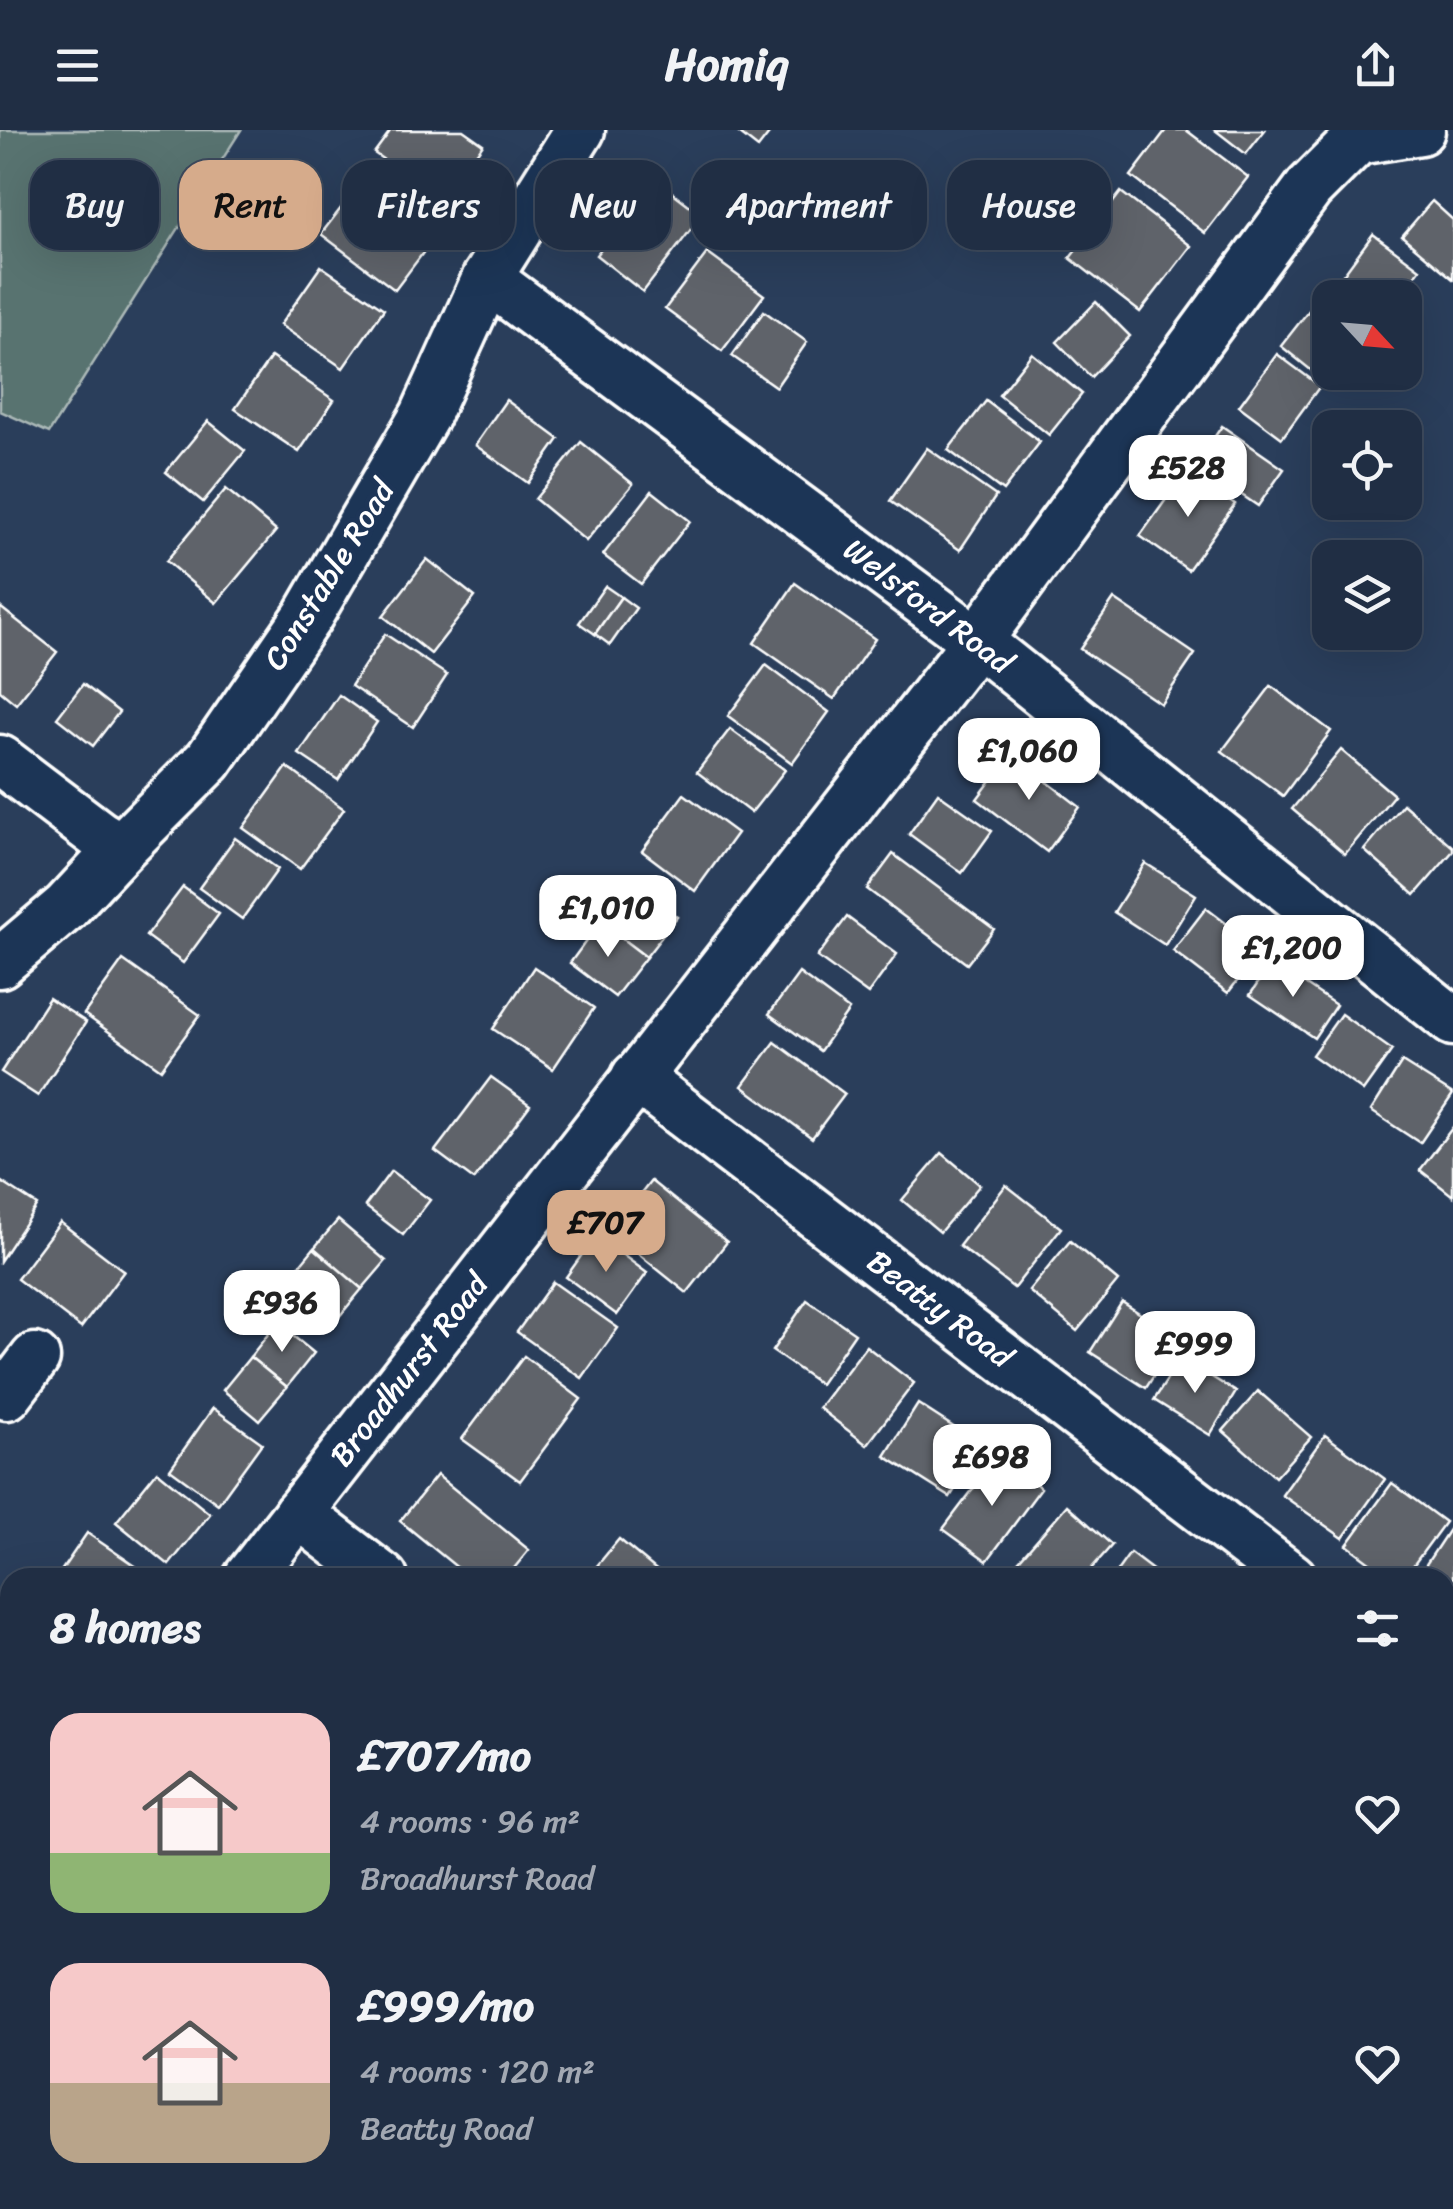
<!DOCTYPE html>
<meta charset="utf-8">
<style>
:root{--surface:#202e44;--page:#2d3a4f;--text:#f1f3f6;--muted:#a2a8b2;--line:#3d4a5d;--accent:#d6ab8b}
body{margin:0;font-family:Sriracha,sans-serif;background:var(--page);color:var(--text);height:100vh;display:flex;flex-direction:column;font-size:38px;white-space:nowrap}
*{box-sizing:border-box;margin:0}
p{font-size:32px;color:var(--muted)}
.icon{flex:none;width:55px;height:55px;fill:none;stroke:currentColor;stroke-width:2;stroke-linecap:round;stroke-linejoin:round}
.map{position:relative;flex:1;overflow:hidden}
.drawer{position:absolute;left:0px;top:1438px;width:1455px;height:642px;display:flex;flex-direction:column;background:var(--surface);border-radius:30px 30px 0 0;box-shadow:0 10px 40px #0002,0 0 0 2px var(--line)}
.drawer>*{flex:none}
.banner{position:absolute;left:30px;top:30px;width:1395px;height:90px;display:flex;gap:20px}
.needle{width:65px;rotate:116deg}
.tools{position:absolute;left:1312px;top:150px;display:grid;gap:20px}
.tools a{display:grid;place-items:center;width:110px;height:110px;border-radius:20px;background:var(--surface);box-shadow:0 10px 40px #0002,0 0 0 2px var(--line);font-size:50px}
.price{position:absolute;translate:-50% -85px;padding:0 22px;border-radius:20px;background:#fff;color:#222;font-size:32px;line-height:65px;filter:drop-shadow(0 2px 5px #0008)}
.price::after{content:'';position:absolute;left:50%;top:60px;width:30px;height:22px;margin-left:-15px;background:inherit;clip-path:polygon(0 0,100% 0,50% 100%)}
.price.active{background:var(--accent);color:#111}
ul{padding:0;list-style:none}
li{display:flex;align-items:center;gap:30px;height:250px;padding:0 50px}
li span{display:grid;place-items:center;flex:none;width:280px;height:200px;border-radius:30px;color:#555}
li>.icon{margin-inline-start:auto}
span .icon{width:120px;height:120px;fill:#fffc;stroke-width:1}
li b{font-size:42px}
h2{display:flex;justify-content:space-between;align-items:center;height:120px;padding:0 50px;font-size:42px}
.tag{padding:0 35px;border-radius:30px;background:var(--surface);box-shadow:0 10px 40px #0002,0 0 0 2px var(--line);font-size:35px;line-height:90px}
.tag.active{background:var(--accent);color:#111}
header{display:flex;justify-content:space-between;align-items:center;height:130px;padding:0 50px;background:var(--surface);font-size:45px;font-weight:700}
.map>svg:first-child{display:block}
</style>
<header><svg class="icon" aria-label="menu" viewBox="0 0 24 24"><path d="M4 6h16M4 12h16M4 18h16"/></svg>Homiq<svg class="icon" aria-label="share" viewBox="0 0 24 24"><path d="M12 15V3M7 8l5-5 5 5M5 13v7h14v-7"/></svg></header>
<div class="map">
<svg width="1453" height="2079" viewBox="0 0 1453 2079">
<rect width="100%" height="100%" fill="#2a3e5b"/>
<filter id="ink" filterUnits="userSpaceOnUse"><feTurbulence type="fractalNoise" baseFrequency=".01" numOctaves="2"/><feDisplacementMap in="SourceGraphic" scale="20" xChannelSelector="R" yChannelSelector="G"/><feConvolveMatrix kernelMatrix="1 2 1 2 8 2 1 2 1" color-interpolation-filters="sRGB"/></filter>
<g filter="url(#ink)">
<polygon fill="#587370" stroke="#acb9b8" stroke-width="2.5" points="0,0 241,0 49,303 0,281"/>
<g fill="#5e646a" stroke="#fff" stroke-width="2.5">
<polygon points="391,0 463,0 483,14 443,71 374,23"/>
<polygon points="735,0 772,0 758,18"/>
<polygon points="1166,0 1186,0 1248,47 1205,103 1131,46"/>
<polygon points="1215,0 1265,0 1246,24"/>
<polygon points="655,49 702,85 643,162 596,125"/>
<polygon points="362,51 435,107 395,160 321,104"/>
<polygon points="1121,62 1191,116 1140,182 1070,128"/>
<polygon points="1432,71 1453,90 1453,149 1402,106"/>
<polygon points="1373,104 1420,139 1398,168 1340,168 1331,161"/>
<polygon points="707,123 764,165 722,221 665,179"/>
<polygon points="321,136 384,179 343,238 280,195"/>
<polygon points="1321,165 1330,172 1330,242 1335,242 1327,253 1281,216"/>
<polygon points="1096,172 1130,206 1091,247 1057,212"/>
<polygon points="764,181 807,212 776,257 732,226"/>
<polygon points="1032,223 1082,264 1049,305 999,265"/>
<polygon points="1277,224 1320,256 1282,308 1239,276"/>
<polygon points="271,227 334,270 299,322 235,279"/>
<polygon points="506,270 559,309 528,353 475,315"/>
<polygon points="986,271 1040,312 1003,361 948,320"/>
<polygon points="208,291 245,321 203,372 166,342"/>
<polygon points="1222,296 1284,339 1258,376 1196,334"/>
<polygon points="581,312 633,354 586,411 535,369"/>
<polygon points="927,318 996,366 960,420 890,371"/>
<polygon points="1187,340 1235,374 1188,440 1140,406"/>
<polygon points="226,359 276,401 216,473 166,431"/>
<polygon points="652,361 690,391 641,454 603,425"/>
<polygon points="427,429 475,467 431,524 383,486"/>
<polygon points="795,453 875,509 834,569 754,513"/>
<polygon points="605,456 621,467 595,504 579,493"/>
<polygon points="621,467 636,478 610,515 595,504"/>
<polygon points="1114,469 1195,524 1161,574 1080,519"/>
<polygon points="0,477 57,522 16,574 0,561"/>
<polygon points="385,504 447,545 413,597 351,556"/>
<polygon points="766,535 829,582 792,633 728,586"/>
<polygon points="83,554 119,582 93,616 57,588"/>
<polygon points="1271,556 1331,601 1283,666 1222,621"/>
<polygon points="339,565 377,592 338,650 299,624"/>
<polygon points="730,599 785,640 751,683 697,642"/>
<polygon points="1341,620 1394,665 1345,724 1292,679"/>
<polygon points="1011,624 1080,677 1047,722 977,669"/>
<polygon points="287,637 344,679 300,739 243,698"/>
<polygon points="938,663 992,701 962,743 909,704"/>
<polygon points="684,664 737,703 695,761 642,721"/>
<polygon points="1403,674 1453,717 1453,721 1415,765 1364,720"/>
<polygon points="235,708 278,739 242,789 199,758"/>
<polygon points="893,724 994,799 967,834 867,759"/>
<polygon points="1145,733 1196,765 1165,815 1114,782"/>
<polygon points="631,752 677,787 646,827 600,792"/>
<polygon points="183,757 219,784 183,833 146,806"/>
<polygon points="1206,778 1261,820 1228,863 1173,821"/>
<polygon points="847,787 897,824 868,864 817,827"/>
<polygon points="600,792 646,827 615,867 570,833"/>
<polygon points="123,830 200,885 161,939 84,884"/>
<polygon points="1272,832 1336,875 1314,908 1250,865"/>
<polygon points="534,837 594,878 553,939 493,899"/>
<polygon points="799,843 849,880 820,921 769,884"/>
<polygon points="49,868 86,892 38,966 1,942"/>
<polygon points="1341,884 1392,920 1363,961 1312,925"/>
<polygon points="775,912 845,964 812,1008 742,956"/>
<polygon points="1402,932 1453,964 1420,1013 1371,981"/>
<polygon points="491,947 530,975 474,1050 435,1021"/>
<polygon points="1453,997 1453,1066 1420,1040"/>
<polygon points="942,1023 980,1055 940,1102 902,1070"/>
<polygon points="391,1041 430,1070 403,1105 365,1076"/>
<polygon points="0,1051 37,1075 0,1131"/>
<polygon points="651,1051 727,1112 687,1163 611,1102"/>
<polygon points="1006,1055 1061,1098 1014,1158 959,1116"/>
<polygon points="338,1090 386,1131 362,1159 314,1118"/>
<polygon points="60,1092 124,1141 81,1198 17,1149"/>
<polygon points="596,1105 647,1143 617,1185 566,1147"/>
<polygon points="1070,1111 1118,1151 1077,1201 1029,1161"/>
<polygon points="314,1118 362,1159 338,1188 290,1147"/>
<polygon points="553,1152 618,1198 582,1248 517,1202"/>
<polygon points="807,1170 855,1203 820,1254 772,1221"/>
<polygon points="1122,1172 1178,1208 1146,1258 1090,1222"/>
<polygon points="277,1193 314,1223 287,1257 250,1227"/>
<polygon points="866,1216 914,1253 867,1315 819,1278"/>
<polygon points="524,1226 581,1269 520,1351 462,1309"/>
<polygon points="250,1227 287,1257 259,1290 223,1260"/>
<polygon points="1181,1228 1236,1262 1210,1305 1154,1270"/>
<polygon points="1258,1261 1311,1307 1275,1347 1223,1301"/>
<polygon points="918,1274 983,1316 950,1367 885,1326"/>
<polygon points="213,1278 262,1313 218,1374 170,1339"/>
<polygon points="1325,1305 1385,1349 1343,1408 1282,1365"/>
<polygon points="998,1326 1041,1358 987,1431 943,1399"/>
<polygon points="157,1341 210,1384 169,1435 116,1392"/>
<polygon points="437,1345 529,1420 506,1448 470,1448 400,1391"/>
<polygon points="1392,1353 1445,1392 1404,1448 1391,1448 1347,1415"/>
<polygon points="1067,1375 1112,1415 1083,1448 1011,1448 1007,1444"/>
<polygon points="1452,1395 1453,1396 1453,1487 1445,1481 1445,1448 1417,1448"/>
<polygon points="87,1403 153,1448 64,1448 59,1444"/>
<polygon points="619,1409 666,1448 587,1448"/>
<polygon points="1130,1423 1163,1448 1112,1448"/>
<polygon points="0,1559 10,1567 10,1611 0,1603"/>
<polygon points="1452,2016 1453,2017 1453,2073 1445,2066 1445,2024"/>
<polygon points="491,2070 536,2070 550,2079 486,2079"/>
<polygon points="923,2070 994,2070 987,2079 935,2079"/>
</g>
<g fill="none" stroke-linecap="round" stroke-linejoin="round">
<defs>
<g id="street">
<polyline points="487,148 990,521 1453,891"/>
<polyline points="0,630 99,705 121,718"/>
<polyline points="0,833 66,777 121,718 209,630 308,486 425,285 487,148 580,0"/>
<polyline points="636,947 1292,1448"/>
<polyline points="7,1265 35,1228"/>
<polyline points="298,1383 383,1448"/>
<polyline points="248,1448 977,511 1309,58 1357,10 1420,0"/>
<polyline points="1445,1584 1453,1595"/>
<polyline points="1445,1668 1451,1661 1453,1639"/>
<polyline points="0,1767 10,1754"/>
<polyline points="0,1851 10,1858"/>
<polyline points="1445,1907 1453,1914"/>
<polyline points="307,2070 319,2079"/>
</g>
<g id="highway">
<polyline points="0,1992 10,1998"/>
<polyline points="116,2070 129,2079"/>
</g>
</defs>
<use href="#street" stroke="#fff" stroke-width="55"/>
<use href="#highway" stroke="#fff" stroke-width="62"/>
<use href="#street" stroke="#1d3557" stroke-width="48"/>
<use href="#highway" stroke="#6a7074" stroke-width="55"/>
</g>
</g>
<g text-anchor="middle" dominant-baseline="central" stroke-width="9" stroke-linejoin="round" paint-order="stroke">
<g font-size="32" fill="#fff" stroke="#1d3557">
<text transform="translate(329 445) rotate(-58)">Constable Road</text>
<text transform="translate(928 476) rotate(37)">Welsford Road</text>
<text transform="translate(940 1179) rotate(37)">Beatty Road</text>
<text transform="translate(409 1240) rotate(-52)">Broadhurst Road</text>
</g>
</g>
</svg>
<div class="tools">
<a><svg class="needle" viewBox="-14 -14 28 28"><path d="M0-13l5 13h-10z" fill="#e53935"/><path d="M0 13l5-13h-10z" fill="#a2a8b2"/></svg></a>
<a><svg class="icon" aria-label="locate" viewBox="0 0 24 24"><circle cx="12" cy="12" r="6"/><path d="M12 2v4M12 18v4M2 12h4M18 12h4"/></svg></a>
<a><svg class="icon" aria-label="layers" viewBox="0 0 24 24"><path d="M12 4l9 5-9 5-9-5zM3 14l9 5 9-5"/></svg></a>
</div>
<b class="price" style="left:1188px;top:390px">£528</b>
<b class="price" style="left:1029px;top:673px">£1,060</b>
<b class="price" style="left:608px;top:830px">£1,010</b>
<b class="price" style="left:1293px;top:870px">£1,200</b>
<b class="price active" style="left:606px;top:1145px">£707</b>
<b class="price" style="left:282px;top:1225px">£936</b>
<b class="price" style="left:1195px;top:1266px">£999</b>
<b class="price" style="left:992px;top:1379px">£698</b>
<div class="banner">
<a class="tag">Buy</a>
<a class="tag active">Rent</a>
<a class="tag">Filters</a>
<a class="tag">New</a>
<a class="tag">Apartment</a>
<a class="tag">House</a>
</div>
<section class="drawer">
<h2>8 homes<svg class="icon" aria-label="filters" viewBox="0 0 24 24"><path d="M4 7h16M4 17h16"/><circle cx="9" cy="7" r="2"/><circle cx="15" cy="17" r="2"/></svg></h2>
<ul>
<li><span style="background:linear-gradient(#f6c9c9 70%,#8fb573 0)"><svg class="icon" aria-label="home" viewBox="0 0 24 24"><path d="M3 11l9-7 9 7M6 9v11h12V9"/></svg></span><div><b>£707/mo</b><p>4 rooms · 96 m²</p><p>Broadhurst Road</p></div><svg class="icon" aria-label="heart" viewBox="0 0 24 24"><path d="M12 20l-8-8c-3-5 5-10 8-4 3-6 11-1 8 4z"/></svg></li>
<li><span style="background:linear-gradient(#f6c9c9 60%,#b9a48a 0)"><svg class="icon" aria-label="home" viewBox="0 0 24 24"><path d="M3 11l9-7 9 7M6 9v11h12V9"/></svg></span><div><b>£999/mo</b><p>4 rooms · 120 m²</p><p>Beatty Road</p></div><svg class="icon" aria-label="heart" viewBox="0 0 24 24"><path d="M12 20l-8-8c-3-5 5-10 8-4 3-6 11-1 8 4z"/></svg></li>
</ul>
</section>
</div>
